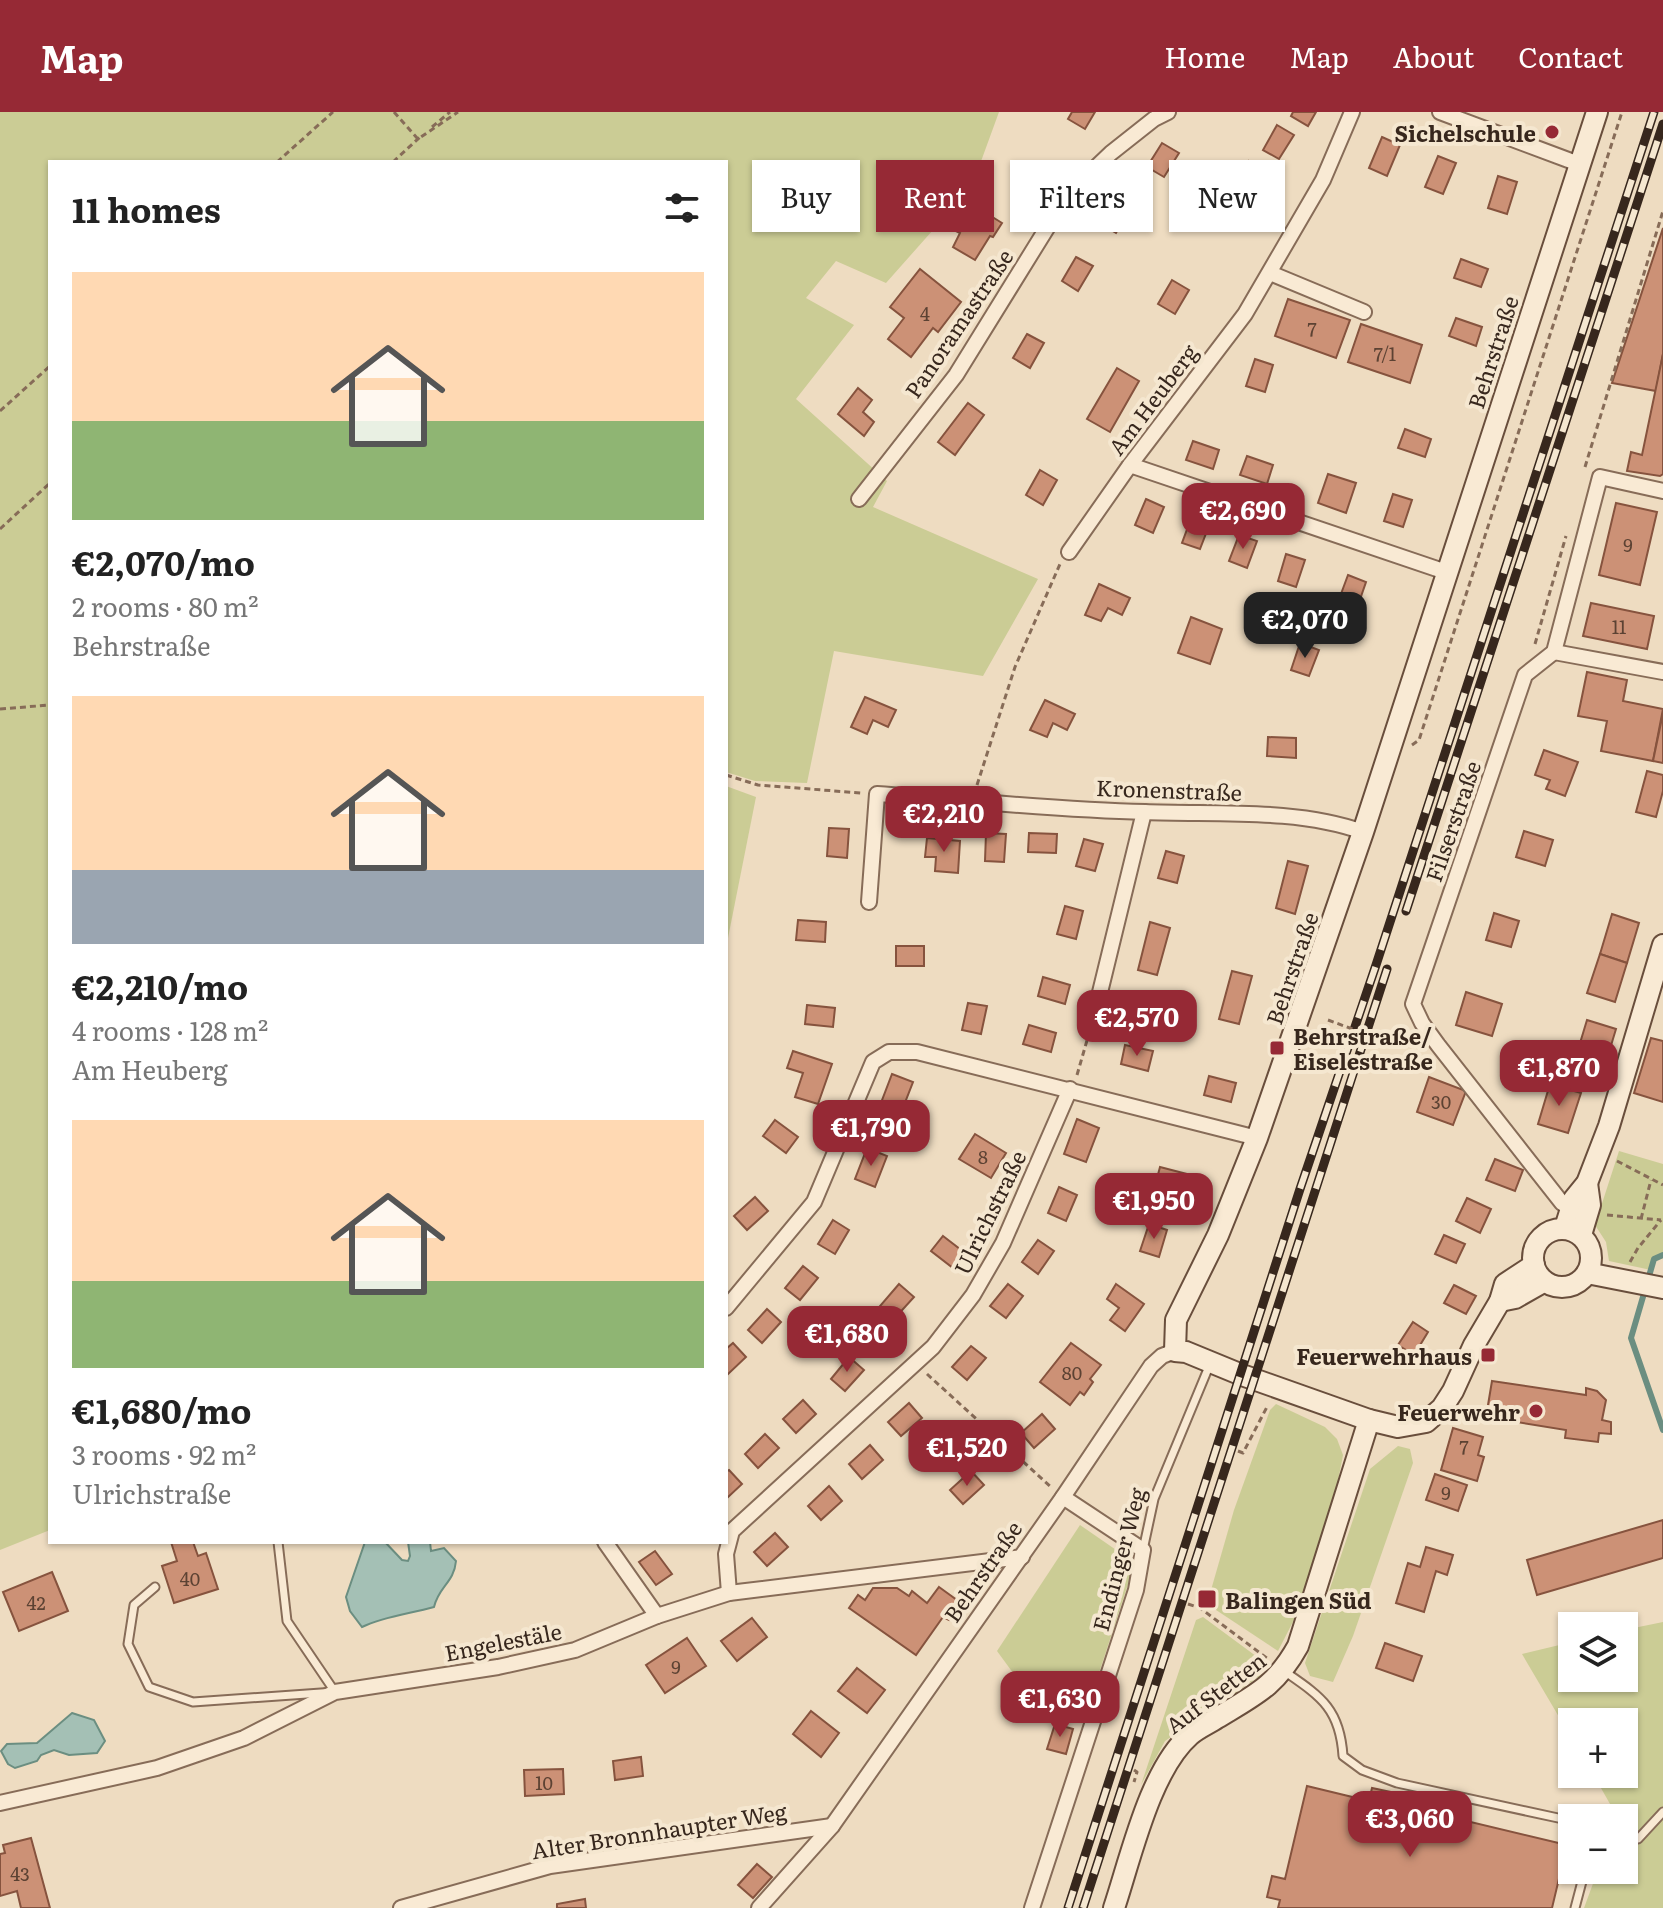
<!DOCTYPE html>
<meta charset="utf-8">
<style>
:root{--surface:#fff;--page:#f6f6f6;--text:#222;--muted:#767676;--accent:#962935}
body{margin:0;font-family:Literata,serif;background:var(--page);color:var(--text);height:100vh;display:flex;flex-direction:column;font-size:30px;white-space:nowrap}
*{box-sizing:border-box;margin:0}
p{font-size:26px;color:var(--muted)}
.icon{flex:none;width:44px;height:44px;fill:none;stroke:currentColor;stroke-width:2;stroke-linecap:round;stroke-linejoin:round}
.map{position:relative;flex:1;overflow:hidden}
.drawer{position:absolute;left:48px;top:48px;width:680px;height:1384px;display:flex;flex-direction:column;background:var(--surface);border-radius:0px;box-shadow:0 2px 6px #0004}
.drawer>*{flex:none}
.banner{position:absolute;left:752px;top:48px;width:760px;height:72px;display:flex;gap:16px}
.buttons{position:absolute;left:1558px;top:1500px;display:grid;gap:16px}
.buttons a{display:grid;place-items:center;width:80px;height:80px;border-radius:0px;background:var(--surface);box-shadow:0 2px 6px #0004;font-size:40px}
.price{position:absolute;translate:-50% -68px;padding:0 18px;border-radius:16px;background:var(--accent);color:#fff;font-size:26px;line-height:52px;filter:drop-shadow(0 2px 4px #0008)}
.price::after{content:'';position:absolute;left:50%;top:48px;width:24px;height:18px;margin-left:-12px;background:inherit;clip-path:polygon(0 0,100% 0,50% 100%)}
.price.active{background:#222;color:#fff}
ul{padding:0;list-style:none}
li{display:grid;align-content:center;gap:16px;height:424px;padding:0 24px}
li span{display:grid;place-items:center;height:248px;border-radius:0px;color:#555}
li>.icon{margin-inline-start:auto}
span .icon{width:144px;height:144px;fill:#fffc;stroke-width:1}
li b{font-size:34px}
h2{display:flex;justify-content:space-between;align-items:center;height:96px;padding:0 24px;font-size:34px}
.pill{padding:0 28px;border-radius:0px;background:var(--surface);box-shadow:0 2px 6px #0004;font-size:28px;line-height:72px}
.pill.active{background:var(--accent);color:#fff}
header{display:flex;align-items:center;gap:48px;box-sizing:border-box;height:112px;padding:0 40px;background:var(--accent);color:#fff}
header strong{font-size:38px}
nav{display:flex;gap:44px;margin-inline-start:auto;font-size:28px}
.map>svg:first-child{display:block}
</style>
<header>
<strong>Map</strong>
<nav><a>Home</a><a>Map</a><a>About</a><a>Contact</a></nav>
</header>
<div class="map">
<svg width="1663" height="1796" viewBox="0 0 1663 1796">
<rect width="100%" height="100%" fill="#eedcc1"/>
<g fill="#cbcc95">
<polygon points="0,0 999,0 972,74 886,171 836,149 806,186 854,213 796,287 887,369 873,395 1038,467 983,564 834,539 807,671 755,669 726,660 726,50 50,50 50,1418 0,1438"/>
<polygon points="726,674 756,685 726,836"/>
<polygon points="1619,1039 1663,1052 1663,1143 1654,1147 1651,1158 1609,1149 1606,1130 1595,1113"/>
<polygon points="1276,1292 1325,1315 1337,1327 1343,1343 1338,1369 1297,1502 1278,1539 1207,1492 1234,1398 1270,1298"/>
<polygon points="1398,1334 1410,1337 1413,1351 1353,1524 1333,1570 1310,1564 1305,1551 1370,1357"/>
<polygon points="1080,1413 1135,1451 1099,1561 1046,1606 997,1539"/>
<polygon points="1203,1505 1264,1550 1260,1564 1165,1629 1141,1673 1196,1508"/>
<polygon points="1663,1510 1663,1796 1584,1796 1598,1758 1624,1758 1624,1706 1618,1706 1593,1662 1624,1662 1624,1610 1572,1610 1572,1627 1522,1542 1572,1530 1572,1566 1624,1566 1624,1518"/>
</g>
<g fill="#a4c0b5" stroke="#6b8e81" stroke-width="2">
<path d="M 365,1430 L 385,1430 L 402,1448 L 408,1449 L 410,1444 L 408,1430 L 430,1430 L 431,1439 L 444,1436 L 456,1449 C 454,1471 439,1474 434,1495 C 409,1502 385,1504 362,1515 L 350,1499 L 346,1485 Z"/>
<polygon points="72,1601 94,1608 105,1629 97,1641 69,1643 54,1638 41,1643 37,1649 15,1656 8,1652 1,1639 7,1632 37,1631"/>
</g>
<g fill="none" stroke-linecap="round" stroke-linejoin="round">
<polyline stroke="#6b8e81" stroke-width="6" points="1663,1143 1654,1147 1631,1226 1663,1318"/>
</g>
<g fill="#cc9176" stroke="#86533e" stroke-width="2">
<polygon points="1072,0 1095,0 1085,17 1068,7"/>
<polygon points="1293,0 1316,0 1308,14 1291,4"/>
<polygon points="1277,13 1294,23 1279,47 1263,38"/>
<polygon points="1382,25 1400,33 1387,64 1369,56"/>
<polygon points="1162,31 1179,41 1164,65 1147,55"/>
<polygon points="1438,44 1456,51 1443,82 1425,75"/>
<polygon points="1249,49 1266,59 1252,84 1235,74"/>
<polygon points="1498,64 1517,70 1507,102 1488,96"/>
<polygon points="1113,87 1130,97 1116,121 1099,111"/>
<polygon points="973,93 1002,111 993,125 990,124 975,148 953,135 960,121 956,119"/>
<polygon points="1663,116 1663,242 1656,279 1612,271"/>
<polygon points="1076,145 1093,154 1078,179 1062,169"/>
<polygon points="1461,147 1488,157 1481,175 1454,166"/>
<polygon points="920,157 961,190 938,220 933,216 911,245 888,227 904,206 890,195"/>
<polygon points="1172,168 1189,178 1175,202 1158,192"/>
<polygon points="1288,187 1350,208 1336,246 1275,224"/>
<polygon points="1456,206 1482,215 1476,234 1449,224"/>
<polygon points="1361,212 1422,233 1410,271 1348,250"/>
<polygon points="1027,222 1044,231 1030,256 1013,246"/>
<polygon points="1663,242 1663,362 1660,364 1627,359 1631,340 1642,343"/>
<polygon points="1255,247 1273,253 1265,280 1246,274"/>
<polygon points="1117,256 1139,269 1110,320 1087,307"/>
<polygon points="858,276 872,288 863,300 874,310 864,324 838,302"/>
<polygon points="968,291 984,303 955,343 938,330"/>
<polygon points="1405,317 1431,327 1425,345 1398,336"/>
<polygon points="1193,329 1219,338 1213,357 1186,348"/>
<polygon points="1247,344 1273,353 1267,372 1240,363"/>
<polygon points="1040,358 1057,368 1043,393 1026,383"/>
<polygon points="1328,362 1356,371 1346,401 1318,391"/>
<polygon points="1393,382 1412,388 1403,415 1384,409"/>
<polygon points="1146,387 1164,395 1153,421 1135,413"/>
<polygon points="1616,391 1657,400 1640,473 1599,463"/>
<polygon points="1192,404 1210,411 1200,437 1182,431"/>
<polygon points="1239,423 1257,429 1247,456 1229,449"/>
<polygon points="1286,442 1305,448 1296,475 1278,469"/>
<polygon points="1348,463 1366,470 1357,496 1338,490"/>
<polygon points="1099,472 1130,486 1122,503 1108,496 1101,509 1085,503"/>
<polygon points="1591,491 1654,504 1647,537 1583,524"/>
<polygon points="1191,505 1222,517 1210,552 1178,541"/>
<polygon points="1300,531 1319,538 1309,564 1291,558"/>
<polygon points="1587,560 1627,568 1623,589 1663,597 1653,649 1601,639 1607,609 1578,604"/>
<polygon points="865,585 896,598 888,615 873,608 867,622 851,615"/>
<polygon points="1045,588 1075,602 1067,618 1053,611 1047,625 1030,618"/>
<polygon points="1663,601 1663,651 1653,649"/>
<polygon points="1268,625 1296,626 1296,646 1267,644"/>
<polygon points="1544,638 1578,650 1565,684 1546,677 1550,668 1535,663"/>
<polygon points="1647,659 1663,663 1663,679 1656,705 1636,700"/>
<polygon points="829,716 849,717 847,746 827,744"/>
<polygon points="1524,719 1553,728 1545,754 1516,745"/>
<polygon points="986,721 1006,722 1004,750 985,749"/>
<polygon points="1029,721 1057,722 1056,741 1028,740"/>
<polygon points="927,726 960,729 958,761 935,759 936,745 925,745"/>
<polygon points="1084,727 1103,732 1095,759 1076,754"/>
<polygon points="1166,739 1184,744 1177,771 1158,766"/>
<polygon points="1288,749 1308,754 1295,802 1276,796"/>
<polygon points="1065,794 1083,799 1076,827 1057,822"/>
<polygon points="1494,801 1519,809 1511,835 1486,828"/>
<polygon points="1612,802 1639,811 1627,851 1600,842"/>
<polygon points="798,808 826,810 825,830 796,828"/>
<polygon points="1150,810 1170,816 1157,863 1138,858"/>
<rect x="896" y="834" width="28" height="20"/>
<polygon points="1600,842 1627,851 1615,890 1587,881"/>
<polygon points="1232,859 1252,864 1239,912 1219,907"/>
<polygon points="1043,865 1070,873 1065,892 1038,884"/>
<polygon points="1466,880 1502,892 1492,924 1456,913"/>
<polygon points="1116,888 1135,893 1129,920 1110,916"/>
<polygon points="968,891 987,894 981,922 962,918"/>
<polygon points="807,893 835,896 833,915 805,912"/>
<polygon points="1587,908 1616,917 1606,950 1577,941"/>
<polygon points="1029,913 1056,921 1051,940 1023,932"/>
<polygon points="1651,926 1663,929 1663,990 1634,981"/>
<polygon points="1125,933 1153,939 1148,959 1121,952"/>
<polygon points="793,939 832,952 818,992 795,985 803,961 787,956"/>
<polygon points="892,962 913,970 897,1011 876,1004"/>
<polygon points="1209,964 1236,971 1231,990 1204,983"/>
<polygon points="1429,965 1466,979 1453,1013 1417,1000"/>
<polygon points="1550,972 1581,981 1568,1021 1538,1012"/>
<polygon points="1077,1007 1099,1016 1086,1050 1064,1042"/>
<polygon points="775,1008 798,1025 786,1041 763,1024"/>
<polygon points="975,1022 1006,1041 991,1066 959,1047"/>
<polygon points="867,1036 887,1044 875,1075 855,1067"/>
<polygon points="1495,1047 1523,1058 1515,1079 1486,1068"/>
<polygon points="1160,1055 1187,1062 1183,1080 1155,1074"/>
<polygon points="1059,1075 1077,1083 1066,1109 1048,1101"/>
<polygon points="755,1085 768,1099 747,1118 734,1104"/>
<polygon points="1467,1086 1491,1097 1480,1121 1456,1109"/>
<polygon points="833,1108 849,1118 835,1142 818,1132"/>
<polygon points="1149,1112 1167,1118 1159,1145 1140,1139"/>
<polygon points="1444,1123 1465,1132 1456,1151 1435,1142"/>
<polygon points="943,1124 965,1141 953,1156 931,1139"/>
<polygon points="1038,1128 1054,1139 1038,1162 1022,1150"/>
<polygon points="803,1154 818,1166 800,1188 785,1176"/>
<polygon points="899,1172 914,1185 895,1206 880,1194"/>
<polygon points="1008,1172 1023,1184 1006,1206 990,1194"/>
<polygon points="1116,1172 1144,1192 1125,1219 1110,1208 1119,1196 1107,1187"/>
<polygon points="1454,1173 1476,1184 1466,1202 1444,1191"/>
<polygon points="767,1197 781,1210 762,1231 748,1218"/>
<polygon points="1413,1210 1428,1220 1414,1243 1398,1233"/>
<polygon points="733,1231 746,1245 726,1264 726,1237"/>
<polygon points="1071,1231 1101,1253 1090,1267 1093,1270 1084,1283 1080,1280 1070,1293 1040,1270"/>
<polygon points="971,1234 986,1246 967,1268 952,1255"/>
<polygon points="849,1245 864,1258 845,1279 831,1267"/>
<polygon points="1492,1269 1586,1283 1586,1276 1597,1279 1606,1288 1602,1308 1611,1310 1611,1322 1599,1321 1598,1330 1565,1326 1566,1318 1486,1305"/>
<polygon points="803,1288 816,1302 796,1321 783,1307"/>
<polygon points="909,1291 922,1306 901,1324 888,1310"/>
<polygon points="1042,1302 1055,1317 1034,1336 1021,1321"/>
<polygon points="1453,1316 1483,1325 1478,1343 1484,1345 1477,1369 1441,1358"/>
<polygon points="765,1322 779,1336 758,1356 745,1342"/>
<polygon points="870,1333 883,1348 862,1367 849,1352"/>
<polygon points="729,1358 742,1372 726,1387 726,1360"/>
<polygon points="971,1359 984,1373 963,1392 950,1378"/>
<polygon points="1435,1362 1467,1373 1458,1399 1426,1388"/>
<polygon points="829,1374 842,1389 821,1408 808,1394"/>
<polygon points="1663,1408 1663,1446 1537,1483 1527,1448"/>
<polygon points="775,1421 788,1435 767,1454 754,1440"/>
<polygon points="171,1430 193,1430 198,1444 206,1441 218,1477 174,1491 162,1454 177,1449"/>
<polygon points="1426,1435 1453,1443 1447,1463 1436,1459 1424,1500 1396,1491 1408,1451 1420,1455"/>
<polygon points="655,1439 672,1462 656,1473 639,1450"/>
<polygon points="52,1460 68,1499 19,1519 3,1480"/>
<polygon points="939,1475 961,1491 949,1508 943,1505 916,1543 849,1496 858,1483 865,1488 873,1476 897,1476 909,1484 912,1479 927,1491"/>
<polygon points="752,1506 767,1525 737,1549 721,1529"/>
<polygon points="687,1526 706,1554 665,1581 646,1553"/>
<polygon points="1385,1531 1422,1544 1413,1569 1376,1556"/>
<polygon points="857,1556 885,1578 867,1601 838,1579"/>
<polygon points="811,1599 839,1621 821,1645 793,1622"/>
<polygon points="1055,1612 1073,1617 1066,1642 1047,1637"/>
<polygon points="641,1645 643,1664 615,1668 613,1649"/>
<polygon points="563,1657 564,1682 525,1684 524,1658"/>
<polygon points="1307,1674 1369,1689 1372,1676 1405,1683 1402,1697 1429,1703 1429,1700 1567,1733 1552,1796 1278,1796 1280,1788 1267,1785 1272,1764 1285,1767"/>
<polygon points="31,1726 50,1796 21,1796 17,1779 0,1784 0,1742 5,1741 3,1733"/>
<polygon points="757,1752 772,1765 753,1786 738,1773"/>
<polygon points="585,1787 586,1796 557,1796 557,1792"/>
</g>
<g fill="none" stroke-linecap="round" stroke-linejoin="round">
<defs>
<g id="lane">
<polyline points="1143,1438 1154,1387 1210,1252"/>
<polyline points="155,1475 134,1493 128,1532 149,1575 193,1590 335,1580 287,1509 278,1430"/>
<path d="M 1284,1559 C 1320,1584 1340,1596 1343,1644 L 1362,1658 L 1397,1671 L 1572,1709"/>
<polyline points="1624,1723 1638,1727 1663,1700"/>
<polyline points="1575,1796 1585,1758"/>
</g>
<g id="street">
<polyline points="1440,0 1579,52"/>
<polyline points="1270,161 1364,200"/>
<polyline points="1130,353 1446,460"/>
<polyline points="859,387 956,263 1068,82 1111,41 1154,7 1168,0"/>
<polyline points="1069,440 1130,353 1245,202 1323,68 1352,0"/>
<polyline points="1554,540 1663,560"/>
<path d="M 869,790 L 877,682 C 966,688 1056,698 1145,700 C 1214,703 1297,696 1363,720"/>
<polyline points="1093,909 1144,700"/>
<polyline points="1571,1095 1562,1091 1438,933 1422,911 1413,892 1525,563 1554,540 1600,365 1663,379"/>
<polyline points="726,1196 814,1090 873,950 889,940 917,940 1257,1026"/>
<polyline points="605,1430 657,1504"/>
<polyline points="729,1481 726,1442 732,1419 933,1235 973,1183 1003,1131 1070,977"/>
<polyline points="0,1691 157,1656 244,1626 335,1580 498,1555 575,1538 657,1504 729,1481 1022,1445"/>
<polyline points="401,1796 550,1754 832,1714"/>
<polyline points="759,1796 832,1714 1063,1385 1151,1254 1162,1244 1175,1239"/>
<polyline points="1032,1796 1136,1478 1143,1438 1063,1385"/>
</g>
<g id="secondary">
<polyline points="1565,1116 1574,1087 1587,1071 1609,1014 1663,833"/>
<circle cx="1562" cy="1146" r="29"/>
<polyline points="1581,1123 1590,1093 1587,1071"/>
<polyline points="1534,1153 1505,1172 1500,1189 1474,1233 1453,1279 1442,1296 1426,1310 1398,1315 1369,1308 1242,1263 1186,1240 1175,1239 1176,1208 1218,1123 1257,1026 1363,720 1597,0"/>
<polyline points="1587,1161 1663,1176"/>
<polyline points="1500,1189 1515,1186 1543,1170"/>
<path d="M 1114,1796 C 1131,1745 1150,1658 1190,1623 C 1198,1616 1208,1612 1217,1606 C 1255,1583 1276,1574 1298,1534 L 1369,1308"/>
</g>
</defs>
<use href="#lane" stroke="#876c58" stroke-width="11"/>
<use href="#street" stroke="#876c58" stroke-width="18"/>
<use href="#secondary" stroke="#694e3c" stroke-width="24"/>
<g stroke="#876c58" stroke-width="3" stroke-dasharray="6 4" stroke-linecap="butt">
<polyline points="394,0 418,27 458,0"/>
<polyline points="432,15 450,0"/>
<polyline points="277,50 333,0"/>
<polyline points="393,50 420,25"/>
<polyline points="0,299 50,254"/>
<polyline points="1585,355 1663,99"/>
<polyline points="0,417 50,371"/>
<polyline points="1535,532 1566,424"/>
<polyline points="0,597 50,593"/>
<polyline points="1412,633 1419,628 1622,0"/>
<polyline points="726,663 758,673 861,681"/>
<polyline points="977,673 1015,555 1060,452"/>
<polyline points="1393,932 1417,935"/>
<polyline points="1077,963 1088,925"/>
<polyline points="1617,1049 1663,1073"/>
<polyline points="1607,1103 1661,1108"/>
<polyline points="1641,1107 1651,1068"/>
<polyline points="1630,1150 1638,1136 1661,1108"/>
<polyline points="927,1262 1051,1375"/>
<polyline points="1238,1339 1243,1341 1268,1293"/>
<polyline points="1188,1492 1200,1496 1268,1547"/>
<polyline points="1134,1658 1137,1660 1134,1670"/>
</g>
<use href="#lane" stroke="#f9ead4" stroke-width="7"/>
<use href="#street" stroke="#f9ead4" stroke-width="14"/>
<use href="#secondary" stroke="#f9ead4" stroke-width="20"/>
<defs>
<g id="rail">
<polyline points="1406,799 1663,12"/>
<polyline points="1068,1796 1300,1077 1376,853 1654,0"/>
<polyline points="1083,1796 1387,857"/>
</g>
</defs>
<use href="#rail" stroke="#37271d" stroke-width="9"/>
<use href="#rail" stroke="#f5e7d0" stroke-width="6" stroke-dasharray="18" stroke-linecap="butt"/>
<polyline stroke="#876c58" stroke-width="3" stroke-dasharray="6 4" stroke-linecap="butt" points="1328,908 1393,932"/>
</g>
<g fill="#962935" stroke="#f5e7d0" stroke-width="3">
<circle cx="1552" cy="20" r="8"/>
<rect x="1269" y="928" width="16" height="16" rx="4"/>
<rect x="1480" y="1235" width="16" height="16" rx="4"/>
<circle cx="1536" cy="1299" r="8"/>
<rect x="1197" y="1477" width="20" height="20" rx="4"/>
</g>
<g text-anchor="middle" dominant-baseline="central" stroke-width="8" stroke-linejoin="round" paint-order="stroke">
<g font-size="18" fill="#5c4233">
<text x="925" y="201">4</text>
<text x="1312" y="216">7</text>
<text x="1385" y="241">7/1</text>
<text x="1628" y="432">9</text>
<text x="1619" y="514">11</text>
<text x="1441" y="989">30</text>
<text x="983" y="1044">8</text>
<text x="1072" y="1260">80</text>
<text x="1464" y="1334">7</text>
<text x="1446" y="1380">9</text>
<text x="190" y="1466">40</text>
<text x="36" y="1490">42</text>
<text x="676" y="1554">9</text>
<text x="544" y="1670">10</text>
<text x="20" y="1761">43</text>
</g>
<g font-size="22" font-weight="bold" fill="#37271d" stroke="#f5e7d0" text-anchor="end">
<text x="1536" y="20">Sichelschule</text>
<text x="1293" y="923" text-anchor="start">Behrstraße/<tspan x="1293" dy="25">Eiselestraße</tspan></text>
<text x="1472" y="1243">Feuerwehrhaus</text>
<text x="1520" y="1299">Feuerwehr</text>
<text x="1225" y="1487" text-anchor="start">Balingen Süd</text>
</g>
<g font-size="22" fill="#37271d" stroke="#f5e7d0">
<text transform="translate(958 211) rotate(-56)">Panoramastraße</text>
<text transform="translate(1492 240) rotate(-72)">Behrstraße</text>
<text transform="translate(1152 287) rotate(-53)">Am Heuberg</text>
<text transform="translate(1169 677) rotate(2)">Kronenstraße</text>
<text transform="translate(1452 709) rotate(-71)">Filserstraße</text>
<text transform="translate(1291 856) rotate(-71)">Behrstraße</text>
<text transform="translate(989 1100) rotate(-64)">Ulrichstraße</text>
<text transform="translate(1118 1447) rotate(-75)">Endinger Weg</text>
<text transform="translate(982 1459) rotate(-55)">Behrstraße</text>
<text transform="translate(503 1529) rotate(-11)">Engelestäle</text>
<text transform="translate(1215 1580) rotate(-37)">Auf Stetten</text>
<text transform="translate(659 1718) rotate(-9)">Alter Bronnhaupter Weg</text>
</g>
</g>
</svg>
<div class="buttons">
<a><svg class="icon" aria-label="layers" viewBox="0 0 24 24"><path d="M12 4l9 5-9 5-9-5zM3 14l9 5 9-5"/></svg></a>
<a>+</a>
<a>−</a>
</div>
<b class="price" style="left:1243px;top:439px">€2,690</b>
<b class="price active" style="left:1305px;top:548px">€2,070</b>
<b class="price" style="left:944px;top:742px">€2,210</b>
<b class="price" style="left:1137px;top:946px">€2,570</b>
<b class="price" style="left:1559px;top:996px">€1,870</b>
<b class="price" style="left:871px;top:1056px">€1,790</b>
<b class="price" style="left:1154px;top:1129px">€1,950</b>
<b class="price" style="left:847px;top:1262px">€1,680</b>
<b class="price" style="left:967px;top:1376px">€1,520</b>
<b class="price" style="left:1060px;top:1627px">€1,630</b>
<b class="price" style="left:1410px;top:1747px">€3,060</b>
<div class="banner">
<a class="pill">Buy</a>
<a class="pill active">Rent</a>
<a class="pill">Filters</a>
<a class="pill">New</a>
</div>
<section class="drawer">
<h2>11 homes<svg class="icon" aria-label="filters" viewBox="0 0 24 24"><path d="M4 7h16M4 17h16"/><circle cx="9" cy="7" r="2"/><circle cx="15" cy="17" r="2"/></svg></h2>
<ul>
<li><span style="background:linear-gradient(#ffd9b3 60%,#8fb573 0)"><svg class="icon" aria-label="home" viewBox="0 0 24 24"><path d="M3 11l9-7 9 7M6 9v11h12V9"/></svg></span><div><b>€2,070/mo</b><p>2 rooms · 80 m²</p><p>Behrstraße</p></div></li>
<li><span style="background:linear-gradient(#ffd9b3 70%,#9aa5b1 0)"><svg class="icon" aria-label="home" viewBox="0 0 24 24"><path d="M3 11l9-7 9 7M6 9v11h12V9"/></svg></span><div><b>€2,210/mo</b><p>4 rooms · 128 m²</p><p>Am Heuberg</p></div></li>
<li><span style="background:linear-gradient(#ffd9b3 65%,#8fb573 0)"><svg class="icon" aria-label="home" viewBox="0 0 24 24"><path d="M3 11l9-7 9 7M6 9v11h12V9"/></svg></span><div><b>€1,680/mo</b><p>3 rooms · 92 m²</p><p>Ulrichstraße</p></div></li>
</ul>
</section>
</div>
